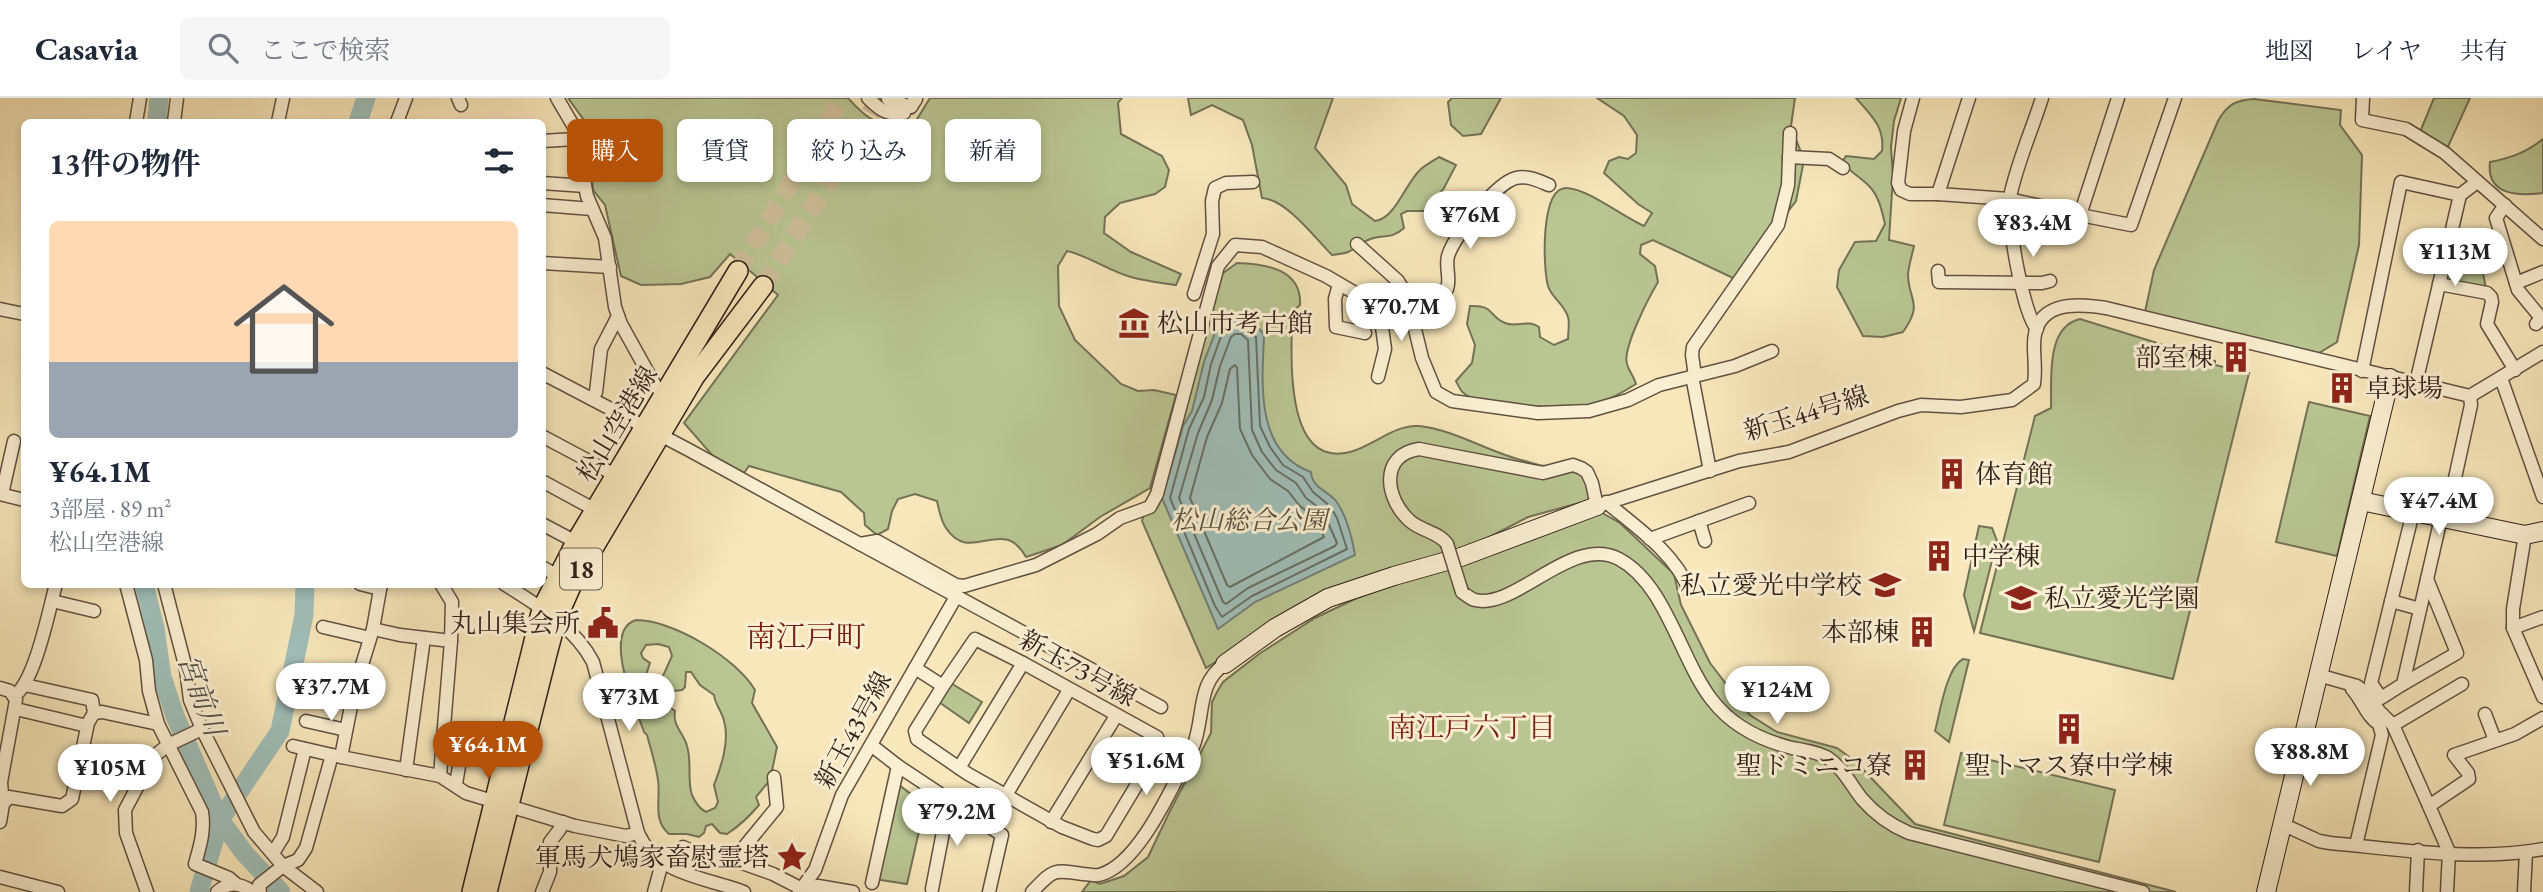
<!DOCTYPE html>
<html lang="ja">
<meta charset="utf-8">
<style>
:root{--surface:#fff;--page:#f6f6f7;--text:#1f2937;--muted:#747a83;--line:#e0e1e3;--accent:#b45309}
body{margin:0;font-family:"EB Garamond","Noto Serif JP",serif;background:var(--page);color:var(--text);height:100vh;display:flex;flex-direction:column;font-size:26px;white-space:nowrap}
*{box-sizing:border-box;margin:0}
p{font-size:23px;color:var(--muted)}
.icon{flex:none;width:38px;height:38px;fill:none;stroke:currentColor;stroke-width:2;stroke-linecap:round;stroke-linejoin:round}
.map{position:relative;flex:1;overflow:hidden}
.details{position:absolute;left:21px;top:21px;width:525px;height:469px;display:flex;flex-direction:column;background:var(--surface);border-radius:10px;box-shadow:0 4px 10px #0003}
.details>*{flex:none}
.guide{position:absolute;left:567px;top:21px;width:665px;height:63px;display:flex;gap:14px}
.price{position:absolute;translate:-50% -60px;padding:0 16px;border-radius:24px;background:#fff;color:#222;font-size:23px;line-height:46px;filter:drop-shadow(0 2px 4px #0008)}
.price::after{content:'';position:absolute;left:50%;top:42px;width:21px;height:16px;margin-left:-10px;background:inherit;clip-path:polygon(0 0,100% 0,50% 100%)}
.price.selected{background:var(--accent);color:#fff}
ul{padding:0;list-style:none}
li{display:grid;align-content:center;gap:14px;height:371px;padding:0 28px}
li span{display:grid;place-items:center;height:217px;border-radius:10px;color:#555}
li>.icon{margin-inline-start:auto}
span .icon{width:126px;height:126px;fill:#fffc;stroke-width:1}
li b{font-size:30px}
h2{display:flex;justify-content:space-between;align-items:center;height:84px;padding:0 28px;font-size:30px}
.tag{padding:0 24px;border-radius:10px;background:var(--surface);box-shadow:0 4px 10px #0003;font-size:24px;line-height:63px}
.tag.selected{background:var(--accent);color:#fff}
header{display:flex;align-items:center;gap:42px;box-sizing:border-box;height:98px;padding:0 35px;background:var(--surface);border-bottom:2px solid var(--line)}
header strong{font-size:33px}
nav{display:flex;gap:38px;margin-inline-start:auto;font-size:24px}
.search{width:490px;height:63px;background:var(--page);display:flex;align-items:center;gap:18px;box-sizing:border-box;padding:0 24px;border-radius:10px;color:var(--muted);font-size:26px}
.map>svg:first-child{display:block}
</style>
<header>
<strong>Casavia</strong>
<div class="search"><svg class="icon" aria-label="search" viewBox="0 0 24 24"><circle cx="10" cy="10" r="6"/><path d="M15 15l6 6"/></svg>ここで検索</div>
<nav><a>地図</a><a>レイヤ</a><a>共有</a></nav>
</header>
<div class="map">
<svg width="2543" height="794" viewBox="0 0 2543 794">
<rect width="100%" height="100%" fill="#f7e7ba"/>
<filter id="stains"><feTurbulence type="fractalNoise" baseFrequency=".00286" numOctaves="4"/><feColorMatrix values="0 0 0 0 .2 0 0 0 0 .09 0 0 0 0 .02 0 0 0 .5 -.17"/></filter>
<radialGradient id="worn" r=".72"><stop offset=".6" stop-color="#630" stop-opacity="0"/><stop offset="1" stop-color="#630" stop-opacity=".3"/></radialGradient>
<g fill="#b9c692" stroke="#747256" stroke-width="2" fill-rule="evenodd">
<path d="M 568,0 L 848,0 C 868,23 883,32 914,26 L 930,0 L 1122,0 L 1118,5 L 1121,36 L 1162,58 L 1169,72 L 1165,89 L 1155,96 L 1120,105 L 1105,119 L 1104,135 L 1131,154 L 1181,176 L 1176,187 C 1161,185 1145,183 1131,179 C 1109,173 1089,158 1067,153 L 1058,168 L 1059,208 L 1075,242 L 1121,286 L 1138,293 L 1154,292 L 1176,297 L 1150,390 L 1100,419 L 1062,447 L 1026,459 C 1002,416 971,468 946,430 C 941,423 939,412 937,403 L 915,396 L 898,401 L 892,413 L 888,431 L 877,437 L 865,427 L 864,415 L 841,394 L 749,368 L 744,375 L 712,357 L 684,325 L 778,197 L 730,156 L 710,179 L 681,186 L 641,187 L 621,178 L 605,107 L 593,92 L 590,63 L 595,46 L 586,25 Z"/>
<path d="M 1188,0 L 1333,0 L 1315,50 L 1346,87 L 1352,106 L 1375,123 C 1395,121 1405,86 1420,72 C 1425,67 1433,63 1439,59 L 1456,67 L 1444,90 L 1427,113 L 1407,113 L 1401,116 L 1404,130 C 1390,143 1382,135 1368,142 C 1361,145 1355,151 1348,154 C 1343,156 1337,156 1332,157 C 1315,140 1286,101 1262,100 L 1252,47 L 1243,22 L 1212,7 L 1191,17 Z"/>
<polygon points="1452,0 1501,0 1481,36 1463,38 1451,27 1448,4"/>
<path d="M 1597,0 L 1795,0 L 1791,28 L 1804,62 L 1796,103 L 1735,181 L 1653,142 L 1641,147 L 1640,156 L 1655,168 L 1658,184 C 1649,199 1622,251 1627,266 C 1629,273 1634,279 1636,286 C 1622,295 1607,303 1591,307 C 1571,312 1489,307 1470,299 C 1462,296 1460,291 1456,283 L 1472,265 L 1475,247 L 1467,226 L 1470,208 C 1495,207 1488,218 1505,225 C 1517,230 1528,221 1539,229 L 1540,239 L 1554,247 L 1568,241 C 1568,234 1570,225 1568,219 C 1565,207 1551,199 1548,188 C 1543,170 1540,88 1567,90 C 1588,91 1623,119 1644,128 L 1652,115 L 1638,106 L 1604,75 L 1609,63 L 1619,59 L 1628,61 L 1636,55 L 1637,37 L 1624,18 Z"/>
<path d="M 1856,0 L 1901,0 L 1894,23 L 1891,49 L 1893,78 L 1889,142 L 1914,148 C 1912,157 1909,167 1908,176 C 1908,202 1924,205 1903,234 L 1883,239 L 1863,238 L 1837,189 L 1839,172 L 1855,144 L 1876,143 L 1885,126 C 1882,113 1879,98 1869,88 C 1860,79 1850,74 1842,64 L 1846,58 L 1874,61 L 1882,53 C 1885,29 1871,17 1856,0 Z"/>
<polygon points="2434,0 2470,0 2446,53 2420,34"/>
<path d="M 2254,1 L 2341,12 L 2340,27 L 2362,57 L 2359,147 L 2337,244 L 2319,255 L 2145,214 L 2154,172 L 2218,23 C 2227,7 2235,2 2254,1 Z"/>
<path d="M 2543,41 L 2543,95 C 2519,98 2486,98 2490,64 C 2511,60 2527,54 2543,41 Z"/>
<polygon points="2470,153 2479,153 2486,191 2442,182 2447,166 2465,171"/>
<path d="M 1237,165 C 1266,166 1302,171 1300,207 L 1292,214 C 1292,253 1282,371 1350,354 C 1373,348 1395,326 1419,328 C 1456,332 1490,355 1525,363 C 1532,365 1540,368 1546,368 C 1554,368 1564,363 1572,362 L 1601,399 L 1528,419 L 1468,450 L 1316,499 L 1206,570 L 1142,423 L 1215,181 Z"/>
<path d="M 2080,221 L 2215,263 L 2215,267 L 2249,275 L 2173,581 L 1980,535 L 2035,318 L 2051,310 C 2052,283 2045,229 2080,221 Z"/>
<polygon points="2309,304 2370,318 2337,458 2276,444"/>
<polygon points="1597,412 1620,425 1674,476 1681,507 1710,565 1750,617 1777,634 1837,650 1856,664 1915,726 2176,794 1082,794 1091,782 1100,786 1124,778 1148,759 1170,713 1211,635 1212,604 1217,594 1223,584 1259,556 1315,520 1357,500"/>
<polygon points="1979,428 1992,430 1997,443 1974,533 1964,497"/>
<path d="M 636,522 C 673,522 736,560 755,592 L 752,605 L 777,649 L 770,682 L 756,699 L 759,707 C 749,719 739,728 727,736 L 720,735 L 712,726 L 706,728 L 704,735 L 699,739 L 687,736 L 669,736 C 652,722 661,701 658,682 C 656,667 651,652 647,637 L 644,634 C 636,610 601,533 636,522 ZM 658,546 L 669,549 L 672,558 L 663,578 L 651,581 L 646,577 L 650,565 L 643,560 L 641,555 L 646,547 ZM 686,574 L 691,574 L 700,587 L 714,597 C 715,607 722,613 724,623 C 730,643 721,669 714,687 L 718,704 L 715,710 L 706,714 C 700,711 695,704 692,697 C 687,682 692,664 687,648 C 684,635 672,628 675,613 L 661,603 L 665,594 L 682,592 L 685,589 Z"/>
<path d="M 1963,561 L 1969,562 L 1949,644 L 1935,633 C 1940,615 1946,570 1963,561 Z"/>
<polygon points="949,584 982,604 969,625 936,602"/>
<polygon points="1961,655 2115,692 2099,764 1944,727"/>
<polygon points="894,683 925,707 907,786 874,781"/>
</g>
<path fill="#a0beb8" stroke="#737e78" stroke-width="2" d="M 1231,220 C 1245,220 1257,223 1264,238 C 1262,286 1255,354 1311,374 C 1312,390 1327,392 1336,403 C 1347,418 1352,439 1355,457 L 1255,504 L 1218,531 L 1162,400 L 1183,328 L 1192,313 L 1204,264 L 1218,227 Z"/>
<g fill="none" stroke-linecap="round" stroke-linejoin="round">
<g stroke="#686e68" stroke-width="2">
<polygon points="1232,227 1244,227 1256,239 1260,328 1270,349 1283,367 1303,379 1313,394 1330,408 1337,420 1347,451 1252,498 1222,519 1215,508 1170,400 1189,331 1204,299 1211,266 1223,233"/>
<polygon points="1235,236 1241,236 1248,242 1252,332 1262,354 1276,372 1296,385 1306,400 1323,413 1337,445 1335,448 1248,490 1226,506 1223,504 1179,400 1198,335 1212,302 1220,268 1231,239"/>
<polygon points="1235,267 1237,270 1240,331 1252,357 1270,381 1288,393 1299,407 1315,420 1324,439 1230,489 1227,487 1190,400 1207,339 1222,305 1230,271"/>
</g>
<g stroke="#a0beb8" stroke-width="19">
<polyline points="157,24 159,0"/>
<polyline points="358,24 366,0"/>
<polyline points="144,486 155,530 162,579 175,618 220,722 245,756 281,794"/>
<polyline points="199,794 220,722 280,633 304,517 305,486"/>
</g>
<g stroke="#cfbf9a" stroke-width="19" stroke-dasharray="19 10" stroke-linecap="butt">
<polyline points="738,173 842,0"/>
<polyline points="763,188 880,0"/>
</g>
<defs>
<g id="street">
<polyline points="458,0 461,7"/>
<polyline points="557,0 574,29 587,98 605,140 615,209 621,226 656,289 666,295"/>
<path d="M 868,0 C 879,11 887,18 904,15 L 888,1 L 911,9 L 916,1 L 914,0"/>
<polyline points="1913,0 1904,33 1898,85 1901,92 1910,96 1938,96"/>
<polyline points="1969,0 1938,96 2009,101 2080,117 2118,0"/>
<polyline points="2363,0 2362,22 2406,31 2445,55 2543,141"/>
<polyline points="136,24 140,0"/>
<polyline points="174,24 177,0"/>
<polyline points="278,24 283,0"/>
<polyline points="397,24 406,0"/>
<polyline points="542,43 576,41"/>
<polyline points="1789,59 1829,61 1843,70"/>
<polyline points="542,85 585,88"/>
<polyline points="542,107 592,111"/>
<polyline points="2505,107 2496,120 2518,192 2541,220 2536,226"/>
<polyline points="2080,117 2131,127 2175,0"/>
<polyline points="1357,146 1398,183 1410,203"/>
<polyline points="542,165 610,169"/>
<polyline points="1938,173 1939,184 2042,185 2050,183"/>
<polyline points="2516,185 2543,174"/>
<polyline points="1339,186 1335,201 1336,229 1365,235"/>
<polyline points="2439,186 2487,195 2491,199 2492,204 2487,226 2515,272"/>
<polyline points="1194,196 1213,136 1212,103 1215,90 1226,85 1253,84"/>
<path d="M 1405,206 L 1447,191 C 1451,180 1445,170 1448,158 C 1454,138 1496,85 1516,80 C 1527,77 1539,83 1549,87"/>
<polyline points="0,211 24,216"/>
<path d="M 2037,231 C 2023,216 2006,119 2010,99 C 2017,65 2032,32 2042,0"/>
<polyline points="2362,273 2401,84 2460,97"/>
<polyline points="542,275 689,352 860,446 877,443 956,487 964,488 1036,467 1097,436 1120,420 1150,409 1157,396 1218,168 1235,147 1262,149 1326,178 1372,205 1385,208 1405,206 1414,227 1422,260 1436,294 1452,303 1538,315 1589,313 1628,302 1659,287 1735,268 1772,253"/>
<polyline points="1692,278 1710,373"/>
<polyline points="1695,278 1692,257 1693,249 1778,127 1788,87 1790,35"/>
<polyline points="1378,279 1385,251 1379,207"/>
<polyline points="2501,280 2543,399"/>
<polyline points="2416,285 2460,97 2477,84"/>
<polyline points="592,301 596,294 601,251 618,218"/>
<polyline points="542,338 617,378"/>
<polyline points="542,383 601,415"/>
<polyline points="0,396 24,402"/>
<polyline points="2,396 14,343"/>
<path d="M 1606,404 C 1636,429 1675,455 1689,492"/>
<polyline points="2413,414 2371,585 2381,600 2403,586 2441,420"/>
<polyline points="2446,421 2471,307 2470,298"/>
<polyline points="1699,423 1705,443"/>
<polyline points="542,426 576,444"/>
<polyline points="2525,437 2513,511 2513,530 2543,599"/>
<polyline points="1650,441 1749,405"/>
<polyline points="860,446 1161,609"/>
<path d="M 1447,446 C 1439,434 1421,433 1410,423 C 1385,401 1379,357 1419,351 L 1543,375 L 1573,367 L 1581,370 L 1587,374 L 1592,385 L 1597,408 L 1739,363 L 1789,354 L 1898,313 L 1921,307 L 1961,309 L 2012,302 L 2034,286 C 2036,272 2034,261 2034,247 C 2034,203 2075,205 2106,210 L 2470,298 L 2543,254"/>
<polyline points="542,469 558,478"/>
<path d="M 126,486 L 146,562 L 149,593 L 158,626 L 202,714 C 205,733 200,748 195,766 L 229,780 L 236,786"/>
<polyline points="164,486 186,571 190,602 202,631 254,734 283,768 317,794"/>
<polyline points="360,486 380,491"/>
<polyline points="441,486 452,504 451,543"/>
<path d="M 504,486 C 537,507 574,528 593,564 L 638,735 C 657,777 704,779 744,794"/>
<path d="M 1462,494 C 1466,497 1471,501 1475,502 C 1516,512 1572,436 1619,461 C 1666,486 1680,561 1712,602 C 1732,628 1760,642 1792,650 C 1804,652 1818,654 1828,660 C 1843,670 1851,687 1862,701 C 1875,716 1890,727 1909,735 L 2143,794"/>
<polyline points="52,503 94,513"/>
<polyline points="2391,503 2420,511"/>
<polyline points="323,529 370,540"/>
<polyline points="2513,530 2543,519"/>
<polyline points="373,531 400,537 451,543 440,678"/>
<polyline points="915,570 943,588 975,541 1023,565 1157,639 1160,648 1106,738 1098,742 1093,741 1062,729 968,676 917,641 915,633 943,588"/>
<polyline points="2318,577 2357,588 2368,596 2379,613 2393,627 2429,708"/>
<polyline points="2403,586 2457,555 2427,481"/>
<polyline points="25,587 92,602 94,615"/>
<polyline points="0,590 10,593 16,602 1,684 2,696 5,702"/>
<path d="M 2352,591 C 2362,602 2367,619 2379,626 L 2382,637 L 2356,747"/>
<path d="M 14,598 C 35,584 49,512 56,486"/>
<polyline points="16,611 87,628"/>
<polyline points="2485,616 2495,642"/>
<polyline points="306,623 346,632"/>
<polyline points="2393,627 2462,586"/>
<polyline points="871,647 898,668 1002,737 989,794"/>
<polyline points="293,648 332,657"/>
<polyline points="341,659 440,678 466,695 575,728 626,738 638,735"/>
<polyline points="959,670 1023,565"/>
<polyline points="406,672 424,540"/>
<polyline points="456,686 465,633"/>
<polyline points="1006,697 1069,592"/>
<polyline points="0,724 3,706 9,699 62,708 72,701 88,625 94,615 102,614 158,626"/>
<polyline points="1051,724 1116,618"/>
<path d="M 2282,726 L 2319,743 L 2330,745 C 2397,751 2476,764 2543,751"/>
<polyline points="683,749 705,759 731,761 773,776 802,791 818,788 853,794"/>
<polyline points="273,755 283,739 305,651"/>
<polyline points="740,764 745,748 777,709 774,679"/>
<polyline points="0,779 58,794"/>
<polyline points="872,785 898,668"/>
<polyline points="932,791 949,703"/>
<polyline points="147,794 126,735 125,712 153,659 168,647 202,631"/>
<path d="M 217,794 C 229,783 240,785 253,794"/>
<polyline points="260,794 259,787 283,768 298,762 306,750 332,657 341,659 354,593 373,531 381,486"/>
<polyline points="542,794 550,774 550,744 560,731 563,724"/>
<polyline points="654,794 662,765"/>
<polyline points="799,794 815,772 842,697 957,497"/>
<path d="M 1032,794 C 1053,772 1052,771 1083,776 C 1088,776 1095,778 1099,777 C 1140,767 1174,684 1193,649 C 1205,620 1196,585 1225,566"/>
<polyline points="2416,794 2418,752"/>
<polyline points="2447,794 2449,754 2429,708 2469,681 2468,675 2454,657 2515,636 2543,620"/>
<polyline points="2524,794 2526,754"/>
</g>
<g id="secondary">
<polyline points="2361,403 2525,437 2543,433"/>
<polyline points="1225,566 1275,530 1328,500 1394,478 1461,459 1597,408"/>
<polyline points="2266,794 2390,280"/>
</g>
<g id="primary">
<polyline points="472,794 542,511 576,444 738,173"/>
<polyline points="487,794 547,556 556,522 572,486 695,278 763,188"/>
</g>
</defs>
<use href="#street" stroke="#615141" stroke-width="15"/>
<use href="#secondary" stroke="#2f1f19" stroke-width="20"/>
<use href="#primary" stroke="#2f1f19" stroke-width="22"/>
<use href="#street" stroke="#faefd2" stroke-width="12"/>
<use href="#secondary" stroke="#faefd2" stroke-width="18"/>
<use href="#primary" stroke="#f7e7ba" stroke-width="19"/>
<defs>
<polyline id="street-bridge" points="1447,446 1462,494"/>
</defs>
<use href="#street-bridge" stroke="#615141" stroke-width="15" stroke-linecap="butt"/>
<use href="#street-bridge" stroke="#faefd2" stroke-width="12"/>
</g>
<defs>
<symbol id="museum-bare" viewBox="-9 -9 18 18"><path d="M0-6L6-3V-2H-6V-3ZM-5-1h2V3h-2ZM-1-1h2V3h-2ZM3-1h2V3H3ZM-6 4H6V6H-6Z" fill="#8f2418" stroke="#faefd2" stroke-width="2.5" paint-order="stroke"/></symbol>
<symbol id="building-bare" viewBox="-9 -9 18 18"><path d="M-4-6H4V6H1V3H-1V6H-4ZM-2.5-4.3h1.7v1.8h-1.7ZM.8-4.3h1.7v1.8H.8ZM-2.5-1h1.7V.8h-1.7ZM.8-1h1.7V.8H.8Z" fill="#8f2418" stroke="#faefd2" stroke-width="2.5" paint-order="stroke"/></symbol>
<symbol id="school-bare" viewBox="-9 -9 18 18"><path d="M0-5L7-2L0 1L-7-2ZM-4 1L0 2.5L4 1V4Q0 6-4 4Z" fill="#8f2418" stroke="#faefd2" stroke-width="2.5" paint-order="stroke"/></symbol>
<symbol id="civic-bare" viewBox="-9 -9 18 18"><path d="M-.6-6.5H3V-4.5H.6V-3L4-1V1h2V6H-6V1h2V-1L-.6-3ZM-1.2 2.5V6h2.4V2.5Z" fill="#8f2418" stroke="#faefd2" stroke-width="2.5" paint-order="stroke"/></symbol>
<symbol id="sight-bare" viewBox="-9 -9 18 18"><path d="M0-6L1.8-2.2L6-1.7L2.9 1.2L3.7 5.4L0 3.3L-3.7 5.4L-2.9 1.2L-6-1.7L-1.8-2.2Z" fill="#8f2418" stroke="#faefd2" stroke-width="2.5" paint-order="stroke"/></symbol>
</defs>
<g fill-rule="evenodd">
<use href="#museum-bare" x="1112" y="203" width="44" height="44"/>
<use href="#building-bare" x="2214" y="237" width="44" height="44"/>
<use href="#building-bare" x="2320" y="268" width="44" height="44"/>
<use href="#building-bare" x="1930" y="354" width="44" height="44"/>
<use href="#building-bare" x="1917" y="436" width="44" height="44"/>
<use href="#school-bare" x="1863" y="465" width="44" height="44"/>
<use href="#school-bare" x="1999" y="478" width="44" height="44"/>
<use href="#civic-bare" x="581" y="503" width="44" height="44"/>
<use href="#building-bare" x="1900" y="512" width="44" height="44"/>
<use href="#building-bare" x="2047" y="609" width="44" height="44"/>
<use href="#building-bare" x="1893" y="645" width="44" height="44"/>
<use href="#sight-bare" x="770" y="737" width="44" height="44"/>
</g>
<g text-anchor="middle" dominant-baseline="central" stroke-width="6" stroke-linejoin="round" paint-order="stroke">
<rect fill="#faefd2" stroke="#6c5d50" stroke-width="2" x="560" y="450.5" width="42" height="41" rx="5"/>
<g font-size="24" font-weight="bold" fill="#2f1f19">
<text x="581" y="471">18</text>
</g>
<g font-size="26" fill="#2f1f19" stroke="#faefd2" text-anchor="end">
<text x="1157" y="225" text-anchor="start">松山市考古館</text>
<text x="2213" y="259">部室棟</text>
<text x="2365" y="290" text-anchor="start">卓球場</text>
<text x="1975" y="376" text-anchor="start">体育館</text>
<text x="1962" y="458" text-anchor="start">中学棟</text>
<text x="1862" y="487">私立愛光中学校</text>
<text x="2044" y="500" text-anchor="start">私立愛光学園</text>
<text x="580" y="525">丸山集会所</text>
<text x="1899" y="534">本部棟</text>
<text x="1892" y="667">聖ドミニコ寮</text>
<text x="2069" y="667" text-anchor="middle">聖トマス寮中学棟</text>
<text x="769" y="759">軍馬犬鳩家畜慰霊塔</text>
</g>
<g font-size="26" fill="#2f1f19" stroke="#faefd2">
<text transform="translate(1806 315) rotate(-17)">新玉44号線</text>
<text transform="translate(617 326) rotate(-59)">松山空港線</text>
<text transform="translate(1078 570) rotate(29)">新玉73号線</text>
<text transform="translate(853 632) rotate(-61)">新玉43号線</text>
</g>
<g font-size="26" font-style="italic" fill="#58513d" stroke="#faefd2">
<text x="1249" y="422">松山総合公園</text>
</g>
<g font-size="28" font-style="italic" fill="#514f49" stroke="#faefd2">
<text transform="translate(202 597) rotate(70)">宮前川</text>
</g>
<g font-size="28" fill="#7a1f14" stroke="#faefd2">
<text x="1472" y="629">南江戸六丁目</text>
</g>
<g font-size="30" fill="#7a1f14" stroke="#faefd2">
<text x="806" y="538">南江戸町</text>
</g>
</g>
<rect width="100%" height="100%" filter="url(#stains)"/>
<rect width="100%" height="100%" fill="url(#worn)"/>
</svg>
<b class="price" style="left:1470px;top:153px">¥76M</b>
<b class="price" style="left:2033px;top:161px">¥83.4M</b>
<b class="price" style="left:2455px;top:190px">¥113M</b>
<b class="price" style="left:1401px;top:245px">¥70.7M</b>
<b class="price" style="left:2439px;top:439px">¥47.4M</b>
<b class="price" style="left:331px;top:625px">¥37.7M</b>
<b class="price" style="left:1777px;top:628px">¥124M</b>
<b class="price" style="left:629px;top:635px">¥73M</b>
<b class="price selected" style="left:488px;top:683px">¥64.1M</b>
<b class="price" style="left:2310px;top:690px">¥88.8M</b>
<b class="price" style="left:1146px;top:699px">¥51.6M</b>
<b class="price" style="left:110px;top:706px">¥105M</b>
<b class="price" style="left:957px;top:750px">¥79.2M</b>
<div class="guide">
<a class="tag selected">購入</a>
<a class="tag">賃貸</a>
<a class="tag">絞り込み</a>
<a class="tag">新着</a>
</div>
<section class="details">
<h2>13件の物件<svg class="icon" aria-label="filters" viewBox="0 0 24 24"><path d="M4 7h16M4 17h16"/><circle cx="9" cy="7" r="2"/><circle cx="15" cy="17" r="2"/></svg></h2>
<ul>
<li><span style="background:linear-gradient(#ffd9b3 65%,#9aa5b1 0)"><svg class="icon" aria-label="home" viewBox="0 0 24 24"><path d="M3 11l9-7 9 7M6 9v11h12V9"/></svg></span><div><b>¥64.1M</b><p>3部屋 · 89 m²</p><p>松山空港線</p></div></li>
</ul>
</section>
</div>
